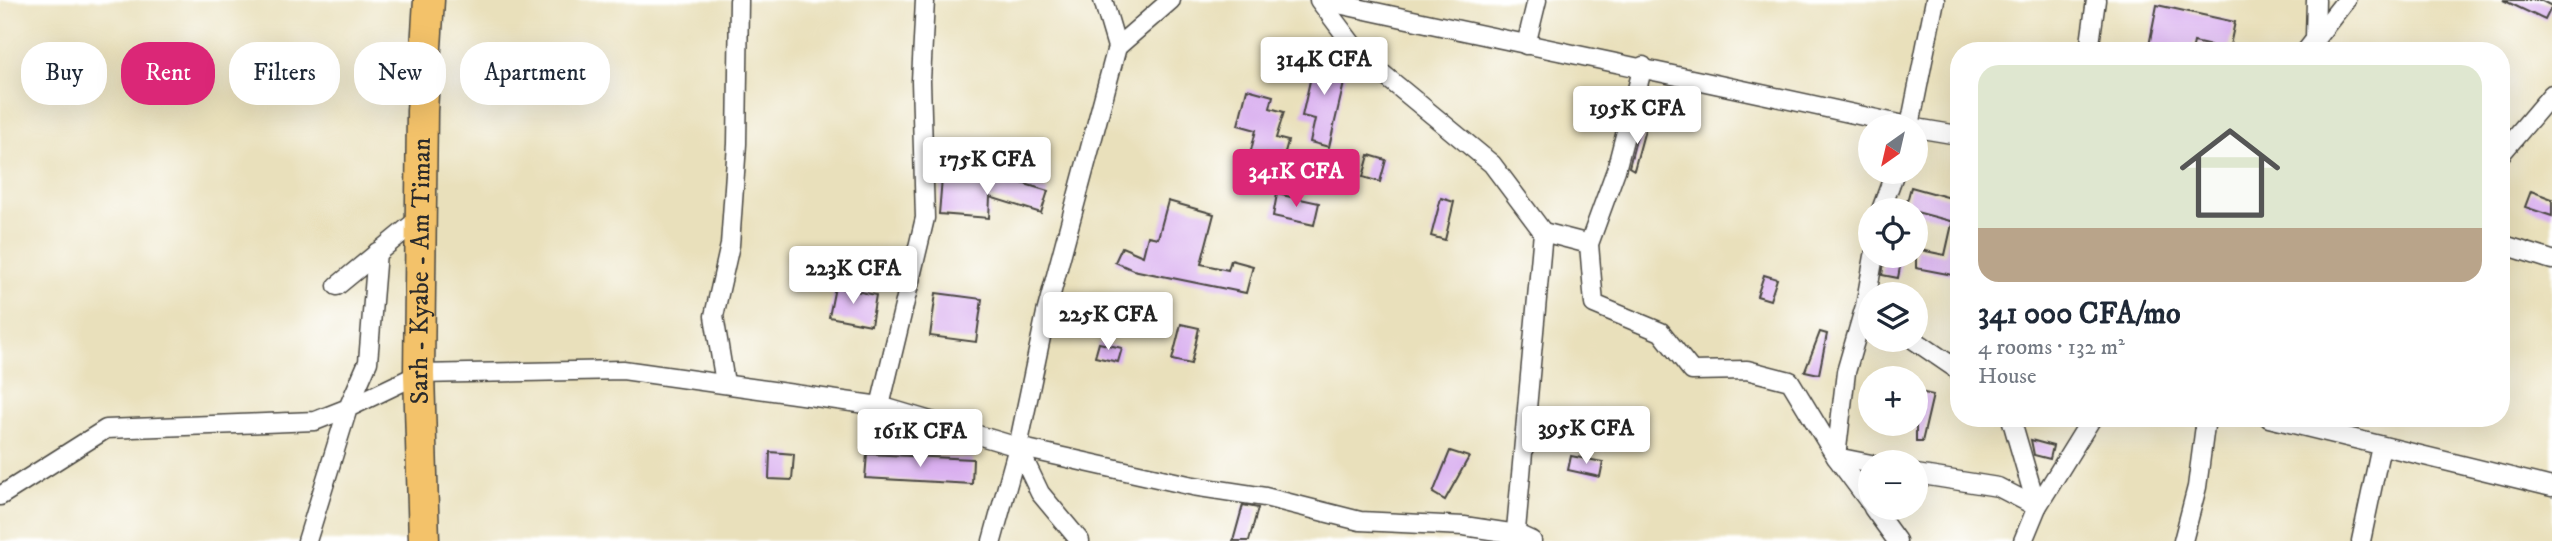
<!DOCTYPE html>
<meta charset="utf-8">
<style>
:root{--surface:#fff;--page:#f2f2f3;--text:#1f2937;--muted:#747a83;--accent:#db2777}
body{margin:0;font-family:"IM FELL DW Pica",serif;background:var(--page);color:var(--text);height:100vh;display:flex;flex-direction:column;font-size:26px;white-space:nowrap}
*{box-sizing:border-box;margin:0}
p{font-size:23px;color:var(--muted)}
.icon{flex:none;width:38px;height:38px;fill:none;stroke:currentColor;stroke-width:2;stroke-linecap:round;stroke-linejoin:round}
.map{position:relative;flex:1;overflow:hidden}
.details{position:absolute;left:1950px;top:42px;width:560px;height:385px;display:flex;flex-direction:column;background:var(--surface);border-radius:28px;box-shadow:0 7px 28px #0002}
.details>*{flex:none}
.top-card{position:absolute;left:21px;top:42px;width:665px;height:63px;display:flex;gap:14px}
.needle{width:46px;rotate:214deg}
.controls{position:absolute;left:1858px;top:114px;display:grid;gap:14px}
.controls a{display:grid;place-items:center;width:70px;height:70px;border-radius:50%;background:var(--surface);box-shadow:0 7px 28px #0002;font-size:35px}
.price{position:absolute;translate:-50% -60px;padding:0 16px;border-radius:7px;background:#fff;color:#222;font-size:23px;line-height:46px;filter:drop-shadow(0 2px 4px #0008)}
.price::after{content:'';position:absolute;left:50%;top:42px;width:21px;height:16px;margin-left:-10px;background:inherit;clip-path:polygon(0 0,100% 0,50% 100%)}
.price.selected{background:var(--accent);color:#fff}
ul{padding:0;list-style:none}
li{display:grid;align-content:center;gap:14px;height:371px;padding:0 28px}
li span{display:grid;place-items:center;height:217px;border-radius:21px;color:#555}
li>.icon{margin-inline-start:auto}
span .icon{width:126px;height:126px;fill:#fffc;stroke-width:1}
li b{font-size:30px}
.chip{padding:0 24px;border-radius:28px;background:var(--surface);box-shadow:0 7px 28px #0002;font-size:24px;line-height:63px}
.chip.selected{background:var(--accent);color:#fff}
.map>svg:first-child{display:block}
</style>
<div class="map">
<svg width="2552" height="541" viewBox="0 0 2552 541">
<rect width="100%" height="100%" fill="#fff"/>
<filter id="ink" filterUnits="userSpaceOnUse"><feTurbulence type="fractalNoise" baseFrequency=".0143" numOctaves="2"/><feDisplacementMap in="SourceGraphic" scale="14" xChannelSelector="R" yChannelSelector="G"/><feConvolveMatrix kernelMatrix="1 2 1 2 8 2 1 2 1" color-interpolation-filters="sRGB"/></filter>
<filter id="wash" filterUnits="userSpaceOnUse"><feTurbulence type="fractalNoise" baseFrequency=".00686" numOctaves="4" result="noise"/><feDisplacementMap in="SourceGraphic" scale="28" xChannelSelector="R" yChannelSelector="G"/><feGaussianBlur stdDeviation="1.57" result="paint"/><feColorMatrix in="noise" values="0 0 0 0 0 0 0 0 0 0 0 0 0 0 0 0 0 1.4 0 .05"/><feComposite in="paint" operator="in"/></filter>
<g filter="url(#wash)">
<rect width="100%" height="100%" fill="#e9e0bb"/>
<g id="blocks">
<g fill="#d9afef">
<polygon points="2503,0 2540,0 2552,6 2545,20"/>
<polygon points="2157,5 2235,22 2229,50 2194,42 2192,51 2148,51"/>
<polygon points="1306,56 1348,66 1329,147 1310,142 1315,119 1302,116 1312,72 1303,70"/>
<polygon points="1247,89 1273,96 1270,108 1284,112 1276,138 1288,141 1279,175 1247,167 1256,130 1238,125"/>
<polygon points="1640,124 1646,126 1634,170 1629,167"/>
<polygon points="1369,155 1386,160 1380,182 1363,177"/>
<polygon points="942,178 1014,184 1015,181 1048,191 1041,213 990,197 989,218 939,214"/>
<polygon points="1911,187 1958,200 1958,223 1905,209"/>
<polygon points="2531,191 2552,199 2552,216 2525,207"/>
<polygon points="1277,194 1319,203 1314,225 1273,216"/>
<polygon points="1441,198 1454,202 1445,240 1431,236"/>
<polygon points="1168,201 1214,214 1201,264 1228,270 1231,260 1253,266 1246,293 1133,270 1115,262 1122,247 1143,256 1148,236 1158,238"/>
<polygon points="1952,224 1958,224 1958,276 1916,268 1916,249 1945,255"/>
<polygon points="1885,256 1902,256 1898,278 1882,275"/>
<polygon points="1764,275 1777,279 1770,300 1757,296"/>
<polygon points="835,287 876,295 871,325 829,317"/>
<polygon points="936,293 982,299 976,342 930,336"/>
<polygon points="1181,324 1199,328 1191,364 1172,360"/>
<polygon points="1820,332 1827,334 1819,374 1805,371"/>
<polygon points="1099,343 1122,348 1118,362 1095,357"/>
<polygon points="1916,391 1933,395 1922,442 1916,442"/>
<polygon points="2031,440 2053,446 2050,459 2034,455"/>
<polygon points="1450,451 1469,457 1445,500 1433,493"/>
<polygon points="770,452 794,454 792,480 769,479"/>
<polygon points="867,454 973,459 972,484 865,478"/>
<polygon points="1571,456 1603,462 1600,477 1568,470"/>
<polygon points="1243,505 1258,508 1249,541 1233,541"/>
</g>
</g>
</g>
<g filter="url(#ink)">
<use href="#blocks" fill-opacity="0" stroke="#484641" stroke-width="2"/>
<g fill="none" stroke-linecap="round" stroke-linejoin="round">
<defs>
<g id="minor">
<polyline points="1319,0 1361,56 1492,164 1543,232 1515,541"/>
<path d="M 1320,0 C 1516,43 1712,82 1908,126"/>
<polyline points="2315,37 2316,0"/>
<polyline points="1526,45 1537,0"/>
<polyline points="1117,47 1171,0"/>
<polyline points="2089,51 2096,0"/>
<polyline points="2306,51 2346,0"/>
<polyline points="1643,66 1616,170 1589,244 1594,304 1661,332 1692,371 1747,370 1790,381 1836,457 1871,504"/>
<polyline points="1910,126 1935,0"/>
<polyline points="1916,128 1958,135"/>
<polyline points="2501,154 2552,94"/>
<polyline points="1881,210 1895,172"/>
<polyline points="1543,232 1589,244"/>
<polyline points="2501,244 2552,260"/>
<polyline points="337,286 421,217"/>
<polyline points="1914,340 1958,370"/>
<polyline points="725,383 714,316 730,245 737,144 739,0"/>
<polyline points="880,406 925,218 921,81 925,0"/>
<polyline points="2011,418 2037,507"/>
<polyline points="2269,418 2552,487"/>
<polyline points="1018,447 1040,493 1080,541"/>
<polyline points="1871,464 1836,457 1846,372 1865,306 1874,256"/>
<polyline points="1916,474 1998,487 2037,507"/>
<polyline points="0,496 106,429 315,421 348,408 368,362 377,252"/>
<polyline points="1873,508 1897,541"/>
<polyline points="307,541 348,408 419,374 623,370 880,406 1018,447 1193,486 1265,497 1360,521 1464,526 1517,534 1532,541"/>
<polyline points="992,541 1018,447 1046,313 1117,47 1103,0"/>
<polyline points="2023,541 2037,507 2092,418"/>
<polyline points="2183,541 2197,487 2206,418"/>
<polyline points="2361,541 2381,446"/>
</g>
<g id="trunk">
<path id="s1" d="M 424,541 L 419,374 L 422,111 L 429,0"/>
</g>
</defs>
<use href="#minor" stroke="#484641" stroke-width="21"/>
<use href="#trunk" stroke="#484641" stroke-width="33"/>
<use href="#minor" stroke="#fff" stroke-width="18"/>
<use href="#trunk" stroke="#f3c26a" stroke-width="30"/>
</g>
</g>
<g text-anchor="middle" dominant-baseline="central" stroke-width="6" stroke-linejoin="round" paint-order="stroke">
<g font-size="26" fill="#2b2b2b" stroke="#fff">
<text stroke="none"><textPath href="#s1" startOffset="270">Sarh - Kyabe - Am Timan</textPath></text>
</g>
</g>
</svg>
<div class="controls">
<a><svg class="needle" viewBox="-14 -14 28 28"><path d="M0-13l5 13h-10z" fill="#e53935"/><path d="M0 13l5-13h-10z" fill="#747a83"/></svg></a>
<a><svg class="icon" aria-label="locate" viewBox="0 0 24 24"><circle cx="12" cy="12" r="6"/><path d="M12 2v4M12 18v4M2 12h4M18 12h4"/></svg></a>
<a><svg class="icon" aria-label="layers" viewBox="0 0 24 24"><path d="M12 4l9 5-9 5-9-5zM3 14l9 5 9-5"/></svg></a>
<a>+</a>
<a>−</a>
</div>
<b class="price" style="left:1324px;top:97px">314K CFA</b>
<b class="price" style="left:1637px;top:146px">195K CFA</b>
<b class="price" style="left:987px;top:197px">175K CFA</b>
<b class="price selected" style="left:1296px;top:209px">341K CFA</b>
<b class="price" style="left:853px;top:306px">223K CFA</b>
<b class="price" style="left:1108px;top:352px">225K CFA</b>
<b class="price" style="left:1586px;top:466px">395K CFA</b>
<b class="price" style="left:920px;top:469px">161K CFA</b>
<div class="top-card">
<a class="chip">Buy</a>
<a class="chip selected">Rent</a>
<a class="chip">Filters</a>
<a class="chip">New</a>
<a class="chip">Apartment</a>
</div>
<section class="details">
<ul>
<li><span style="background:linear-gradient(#dfe7d0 75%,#b9a48a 0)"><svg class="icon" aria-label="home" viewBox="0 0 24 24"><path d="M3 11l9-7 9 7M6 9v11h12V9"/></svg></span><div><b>341 000 CFA/mo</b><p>4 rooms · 132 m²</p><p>House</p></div></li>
</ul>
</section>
</div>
